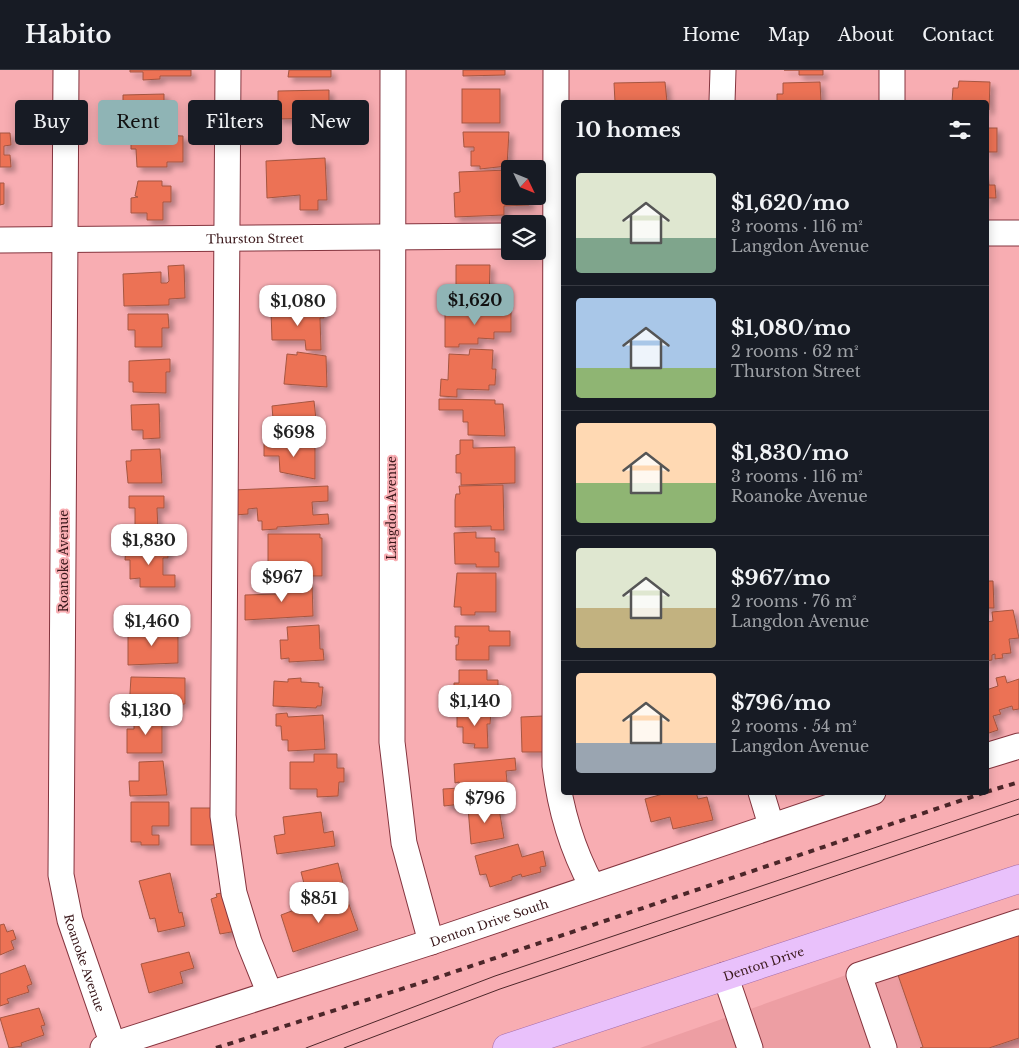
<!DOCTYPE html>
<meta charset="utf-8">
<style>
:root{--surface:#171b24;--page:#20242c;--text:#f1f3f6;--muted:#9ea1a6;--line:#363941;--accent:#8fb4b5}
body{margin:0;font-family:"Libre Baskerville",serif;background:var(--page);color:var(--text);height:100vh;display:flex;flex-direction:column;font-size:19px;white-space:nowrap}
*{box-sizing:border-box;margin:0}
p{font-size:16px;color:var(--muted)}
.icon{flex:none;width:28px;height:28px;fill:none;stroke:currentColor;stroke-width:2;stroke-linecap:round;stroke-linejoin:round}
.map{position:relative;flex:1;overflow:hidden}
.details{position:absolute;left:561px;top:30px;width:428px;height:695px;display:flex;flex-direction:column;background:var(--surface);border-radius:5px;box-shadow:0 2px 12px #0003}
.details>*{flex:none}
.guide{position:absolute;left:15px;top:30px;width:471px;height:45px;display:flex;gap:10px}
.needle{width:32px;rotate:133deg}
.controls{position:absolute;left:501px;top:90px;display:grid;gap:10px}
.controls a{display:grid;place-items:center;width:45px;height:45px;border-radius:5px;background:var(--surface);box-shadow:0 2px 12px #0003;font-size:25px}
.price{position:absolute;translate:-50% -42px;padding:0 11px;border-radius:10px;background:#fff;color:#222;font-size:16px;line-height:32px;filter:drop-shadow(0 1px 2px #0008)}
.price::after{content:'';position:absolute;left:50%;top:30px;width:15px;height:11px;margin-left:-8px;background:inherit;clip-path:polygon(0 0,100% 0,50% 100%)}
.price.on{background:var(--accent);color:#111}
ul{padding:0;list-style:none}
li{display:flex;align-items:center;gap:15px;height:125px;padding:0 15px}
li+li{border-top:1px solid var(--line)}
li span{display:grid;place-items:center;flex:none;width:140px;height:100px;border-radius:5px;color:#555}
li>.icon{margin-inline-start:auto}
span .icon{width:60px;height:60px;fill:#fffc;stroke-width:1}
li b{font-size:21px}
h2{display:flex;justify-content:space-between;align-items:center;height:60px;padding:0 15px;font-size:21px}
.tag{padding:0 18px;border-radius:5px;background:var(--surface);box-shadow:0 2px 12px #0003;font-size:18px;line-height:45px}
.tag.on{background:var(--accent);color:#111}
header{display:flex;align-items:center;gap:30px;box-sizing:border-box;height:70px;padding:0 25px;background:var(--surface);border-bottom:1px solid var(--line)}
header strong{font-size:24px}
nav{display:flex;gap:28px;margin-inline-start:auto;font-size:18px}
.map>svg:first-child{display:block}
</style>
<header>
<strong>Habito</strong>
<nav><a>Home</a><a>Map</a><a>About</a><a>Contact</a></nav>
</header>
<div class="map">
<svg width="1019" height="978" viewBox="0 0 1019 978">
<defs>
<filter id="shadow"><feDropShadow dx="4.5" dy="4.5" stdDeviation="2.5" flood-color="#0004"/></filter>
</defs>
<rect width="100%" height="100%" fill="#f8adb2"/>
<polygon fill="#ed9ea3" points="1019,844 1019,978 640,978"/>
<g fill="#ec7254" stroke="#a55642" filter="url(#shadow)">
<polygon points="130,0 191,0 191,6 160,6 160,9 143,10 143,2 130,2"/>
<polygon points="289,0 331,0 331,7 288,7"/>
<polygon points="463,0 505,0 505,5 463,6"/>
<polygon points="799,0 784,0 823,0 823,5 799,5"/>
<polygon points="959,11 990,12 989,40 986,39 986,32 952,32 953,18 958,18"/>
<polygon points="665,12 667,32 615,32 614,13"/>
<polygon points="820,12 821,32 777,32 777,24 783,24 783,13"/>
<rect x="462" y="19" width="38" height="34"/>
<polygon points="329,20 329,37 324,37 324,48 278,49 278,21"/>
<polygon points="164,24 164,60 123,61 123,25"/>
<rect x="986" y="58" width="11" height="24"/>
<polygon points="463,62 509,62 507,96 480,99 480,96 471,96 471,81 474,81 474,77 464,77"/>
<polygon points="0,63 10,63 11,75 4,76 4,85 10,85 11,97 0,97"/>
<polygon points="131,64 183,66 183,92 167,92 167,97 137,97 136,79 131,79"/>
<polygon points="325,88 327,130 318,130 318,140 300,140 300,125 267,128 266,91"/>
<polygon points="507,100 507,104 510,103 510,126 529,126 529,135 504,136 504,145 455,147 454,123 460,122 459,102"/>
<polygon points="988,102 989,115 995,115 996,128 987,128 986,136 986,103"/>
<polygon points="138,111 162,111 162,116 171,116 171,132 163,132 163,150 147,150 147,143 131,143 131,128 138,127 135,126"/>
<polygon points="0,113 4,113 4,134 0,135"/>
<polygon points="184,195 185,228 169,229 169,235 124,236 123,204 161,202 161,213 167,213 169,211 168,196"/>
<polygon points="456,195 490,195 489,232 464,232 465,223 456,223"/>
<polygon points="445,240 511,240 511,262 494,262 494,269 478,268 478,274 459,274 459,277 445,277"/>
<polygon points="271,241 323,241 324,248 320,248 321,280 306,280 305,270 272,270"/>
<polygon points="128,244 168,244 169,258 162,258 162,277 135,277 135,260 128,260"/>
<polygon points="470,279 493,280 492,299 496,299 495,315 489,315 489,320 457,319 457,327 440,326 441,309 448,310 449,284 469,285"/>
<polygon points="297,282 326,286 327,317 284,314 287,284 297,285"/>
<polygon points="170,289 170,302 166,302 166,323 133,322 133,312 129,312 129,291"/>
<polygon points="439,329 495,330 495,334 503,334 505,366 468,365 468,352 463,352 463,340 439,340"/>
<polygon points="314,331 317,359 274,362 272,336"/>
<polygon points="159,334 160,368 143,369 143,360 132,360 131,335"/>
<polygon points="460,370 473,370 473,378 515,377 515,413 461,415 461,403 456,403 456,385 460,384"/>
<polygon points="264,374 315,374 315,409 280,402 279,386 264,386"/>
<polygon points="160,379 162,413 128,413 126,391 131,391 131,380"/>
<polygon points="503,415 504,460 491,460 491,456 455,457 455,430 456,424 460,424 459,416"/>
<polygon points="328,416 328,431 312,432 313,445 328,444 329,454 277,457 277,459 262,460 262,451 258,451 257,438 248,439 248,444 235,445 233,420"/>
<polygon points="129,426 164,426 164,438 157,438 158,460 135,460 135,438 129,438"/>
<polygon points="476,462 476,468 495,468 495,482 499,482 499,497 476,497 476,494 455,494 454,463"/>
<polygon points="268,464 320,464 320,468 322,468 322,506 307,506 306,493 287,493 286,499 268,499"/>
<polygon points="126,476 168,476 168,488 163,488 163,505 175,505 175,517 140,517 140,508 130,509 130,490 125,490"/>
<polygon points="457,503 496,503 496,542 475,542 475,545 461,545 461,537 454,537"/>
<polygon points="986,508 986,511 993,511 994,538 986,538"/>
<polygon points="291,511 312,511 313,546 245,550 245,525 278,524 278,515 291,515"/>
<polygon points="1013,540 1019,568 1009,569 1011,583 1002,584 1003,588 995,589 995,584 992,585 992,590 986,591 986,552 993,551 992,542"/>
<polygon points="319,555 320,579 323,579 324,590 289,592 289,588 281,589 280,570 288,570 287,557"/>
<polygon points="455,556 489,556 489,561 510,561 510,576 489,576 489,590 456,590 456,575 458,575 459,567 455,567"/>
<polygon points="128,560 166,560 166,564 178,564 178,593 128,595"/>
<polygon points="459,600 487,600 487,610 498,610 498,637 454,637 454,613 459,613"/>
<polygon points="1005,606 1007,613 1019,609 1019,639 1013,640 1012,636 999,640 1001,644 993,646 998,660 986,664 986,620 998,616 996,608"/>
<polygon points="131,607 185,608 185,634 175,635 174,637 129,639"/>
<polygon points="301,608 301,612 319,613 319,617 323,617 321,636 317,636 316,638 273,636 274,611 288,612 288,609"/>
<polygon points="457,641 491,642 490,654 487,654 488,678 474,678 475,674 463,673 463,657 457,657"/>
<polygon points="287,643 288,647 323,645 325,679 288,681 288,670 282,670 281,656 276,656 276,644"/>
<polygon points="543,646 544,682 522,682 521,647"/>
<polygon points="134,647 162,647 162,683 127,683 127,659 134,659"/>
<polygon points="314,684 337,684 337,698 344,698 344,712 339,712 338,726 317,727 317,719 290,719 290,692 314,692"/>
<polygon points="515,688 516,700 506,701 508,722 480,725 480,732 444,736 443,719 460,718 459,712 455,713 454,694"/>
<polygon points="163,691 167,725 130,726 129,711 139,711 139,692"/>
<polygon points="670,722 696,722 698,729 707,727 713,750 673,759 670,747 651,752 645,729"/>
<polygon points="131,732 169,732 169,756 152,756 152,765 159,765 159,775 141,775 141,772 131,772"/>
<polygon points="498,733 504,768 471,774 468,738"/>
<rect x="191" y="738" width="27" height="37"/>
<polygon points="321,742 324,763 333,761 335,776 277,784 274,766 285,764 283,747"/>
<polygon points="518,774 522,787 543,781 546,796 540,797 541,802 522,807 521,804 512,807 512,810 490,817 486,804 480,805 475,786"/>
<polygon points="338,793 343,813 339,813 342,826 314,832 313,827 308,829 301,802"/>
<polygon points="170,803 179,843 182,842 185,856 158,862 155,848 150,849 139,811"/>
<polygon points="227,822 237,861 220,864 211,829 217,827 216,824"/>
<polygon points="346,826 358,860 293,882 281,845 297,839 298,843"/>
<polygon points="4,854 7,862 13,860 16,869 11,871 14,879 0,885 0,855"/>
<polygon points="1019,864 1019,968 989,978 920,978 923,977 898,905"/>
<polygon points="189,882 194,898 180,902 183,913 149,923 141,894"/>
<polygon points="25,895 32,914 27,916 29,922 7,929 9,933 0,936 0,904"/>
<polygon points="39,938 45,955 41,956 44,965 21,973 22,976 9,978 0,948"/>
</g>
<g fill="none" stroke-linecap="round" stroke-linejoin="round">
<defs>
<g id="minor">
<path id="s1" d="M 66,0 L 61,805 L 70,850 L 113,975"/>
<polyline points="228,0 223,746 234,823 249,872 270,924"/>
<polyline points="393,0 392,672 404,773 431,872"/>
<path d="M 556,0 L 555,696 C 560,738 572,779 592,816"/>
<polyline points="722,32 723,0"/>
<polyline points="892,32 892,0"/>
<polyline points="986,163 1019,163"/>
<path id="s2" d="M 0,170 L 510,166"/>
<polyline points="986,686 1019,676"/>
<polyline points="761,722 771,755"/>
<polyline points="725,905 750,978"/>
<path id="s3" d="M 103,978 L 431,872 L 873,722"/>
<polyline points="884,978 859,905 1019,852"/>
</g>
<g id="major">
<path id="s4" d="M 507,978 L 1019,809"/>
</g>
</defs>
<use href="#minor" stroke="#84343e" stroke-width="27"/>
<use href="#major" stroke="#a26baa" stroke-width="29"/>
<use href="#minor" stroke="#fff" stroke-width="25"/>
<use href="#major" stroke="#e9c1fb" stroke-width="28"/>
<g stroke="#4c2629" stroke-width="1">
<polyline points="306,978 495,906 1019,729"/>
<polyline points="344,978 500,919 1019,744"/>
</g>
<g stroke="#4c2629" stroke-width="4" stroke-dasharray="6 6" stroke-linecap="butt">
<polyline points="986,722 1019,712"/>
<polyline points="216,978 436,908 986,722"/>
</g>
</g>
<g text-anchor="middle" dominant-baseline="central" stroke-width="4" stroke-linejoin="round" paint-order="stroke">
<g font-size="12" fill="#39171a" stroke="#f8adb2">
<text stroke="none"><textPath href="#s2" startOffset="255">Thurston Street</textPath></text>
<text transform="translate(391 438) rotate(-90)">Langdon Avenue</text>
<text transform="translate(63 491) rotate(-90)">Roanoke Avenue</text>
<text stroke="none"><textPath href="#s3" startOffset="406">Denton Drive South</textPath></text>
<text stroke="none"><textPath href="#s1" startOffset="896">Roanoke Avenue</textPath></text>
<text stroke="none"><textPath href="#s4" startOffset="270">Denton Drive</textPath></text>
</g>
</g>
</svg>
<div class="controls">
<a><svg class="needle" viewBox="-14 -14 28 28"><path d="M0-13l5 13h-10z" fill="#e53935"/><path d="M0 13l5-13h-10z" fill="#9ea1a6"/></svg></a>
<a><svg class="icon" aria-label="layers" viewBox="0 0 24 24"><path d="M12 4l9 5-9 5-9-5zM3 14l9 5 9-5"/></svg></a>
</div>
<b class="price on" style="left:475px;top:256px">$1,620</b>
<b class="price" style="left:298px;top:257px">$1,080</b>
<b class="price" style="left:294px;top:388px">$698</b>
<b class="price" style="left:149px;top:496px">$1,830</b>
<b class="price" style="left:282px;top:533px">$967</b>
<b class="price" style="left:152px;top:577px">$1,460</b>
<b class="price" style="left:475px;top:657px">$1,140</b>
<b class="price" style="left:146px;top:666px">$1,130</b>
<b class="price" style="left:485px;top:754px">$796</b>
<b class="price" style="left:319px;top:854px">$851</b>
<div class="guide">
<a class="tag">Buy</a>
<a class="tag on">Rent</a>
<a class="tag">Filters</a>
<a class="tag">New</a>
</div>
<section class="details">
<h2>10 homes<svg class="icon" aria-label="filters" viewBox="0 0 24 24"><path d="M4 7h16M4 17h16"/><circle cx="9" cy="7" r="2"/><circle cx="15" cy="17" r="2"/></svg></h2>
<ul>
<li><span style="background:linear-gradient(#dfe7d0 65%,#7fa58c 0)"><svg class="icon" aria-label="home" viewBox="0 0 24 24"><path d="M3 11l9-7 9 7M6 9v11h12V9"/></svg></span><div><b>$1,620/mo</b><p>3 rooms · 116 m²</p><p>Langdon Avenue</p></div></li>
<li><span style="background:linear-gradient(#a9c7e8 70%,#8fb573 0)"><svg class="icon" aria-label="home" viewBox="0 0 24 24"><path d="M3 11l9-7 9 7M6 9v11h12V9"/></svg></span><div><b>$1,080/mo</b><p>2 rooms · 62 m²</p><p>Thurston Street</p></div></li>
<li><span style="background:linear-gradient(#ffd9b3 60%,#8fb573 0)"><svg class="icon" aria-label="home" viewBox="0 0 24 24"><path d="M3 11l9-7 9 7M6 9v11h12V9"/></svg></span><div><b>$1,830/mo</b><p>3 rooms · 116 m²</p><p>Roanoke Avenue</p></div></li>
<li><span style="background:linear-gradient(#dfe7d0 60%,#c2b280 0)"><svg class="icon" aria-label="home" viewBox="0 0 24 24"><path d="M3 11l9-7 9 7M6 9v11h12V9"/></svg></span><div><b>$967/mo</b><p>2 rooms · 76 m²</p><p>Langdon Avenue</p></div></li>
<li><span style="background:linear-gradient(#ffd9b3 70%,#9aa5b1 0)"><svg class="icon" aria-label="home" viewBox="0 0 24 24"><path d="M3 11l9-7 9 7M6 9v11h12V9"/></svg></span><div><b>$796/mo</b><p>2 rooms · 54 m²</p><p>Langdon Avenue</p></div></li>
</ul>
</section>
</div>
